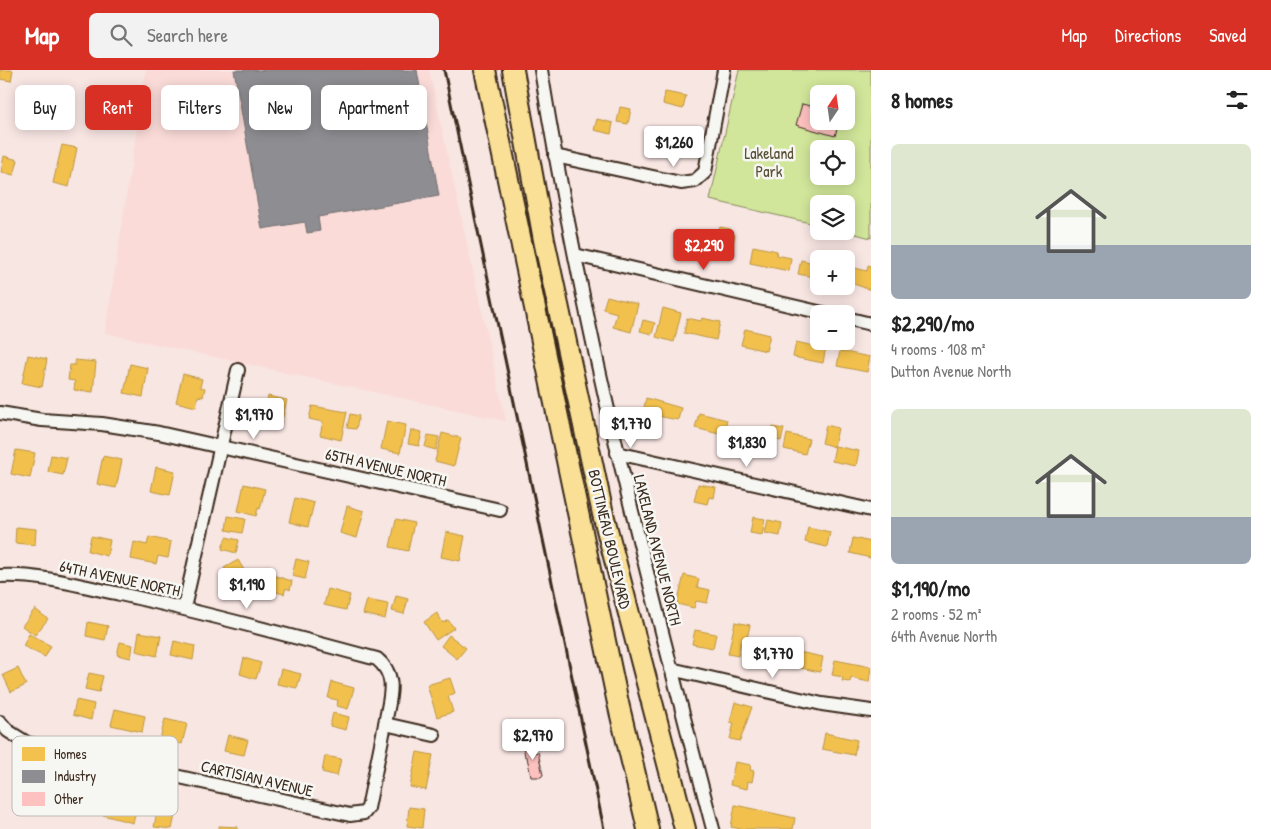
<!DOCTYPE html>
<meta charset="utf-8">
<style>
:root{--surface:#fff;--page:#f2f2f2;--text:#222;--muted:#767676;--accent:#d93025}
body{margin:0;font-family:"Patrick Hand",sans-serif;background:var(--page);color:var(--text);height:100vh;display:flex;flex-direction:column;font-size:19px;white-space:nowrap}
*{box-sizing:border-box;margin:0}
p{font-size:16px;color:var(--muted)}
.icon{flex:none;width:28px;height:28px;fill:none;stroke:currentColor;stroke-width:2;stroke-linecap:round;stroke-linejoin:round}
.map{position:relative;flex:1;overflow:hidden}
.drawer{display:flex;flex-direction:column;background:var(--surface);width:400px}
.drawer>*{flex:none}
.guide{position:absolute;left:15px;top:15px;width:475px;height:45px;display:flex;gap:10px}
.needle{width:32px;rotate:13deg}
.controls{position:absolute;left:810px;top:15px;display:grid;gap:10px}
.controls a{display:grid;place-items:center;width:45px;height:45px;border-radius:8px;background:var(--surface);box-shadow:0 2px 12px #0003;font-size:25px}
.price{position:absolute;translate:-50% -42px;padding:0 11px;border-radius:5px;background:#fff;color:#222;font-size:16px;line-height:32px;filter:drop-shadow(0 1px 2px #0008)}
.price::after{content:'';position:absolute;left:50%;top:30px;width:15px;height:11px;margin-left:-8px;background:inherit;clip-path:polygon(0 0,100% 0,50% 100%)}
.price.selected{background:var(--accent);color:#fff}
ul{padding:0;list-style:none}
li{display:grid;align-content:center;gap:10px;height:265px;padding:0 20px}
li span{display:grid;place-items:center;height:155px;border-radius:8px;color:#555}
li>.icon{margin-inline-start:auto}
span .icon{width:90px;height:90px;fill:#fffc;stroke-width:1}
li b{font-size:21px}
h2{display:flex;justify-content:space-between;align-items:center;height:60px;padding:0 20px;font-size:21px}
.tag{padding:0 18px;border-radius:8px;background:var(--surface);box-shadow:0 2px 12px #0003;font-size:18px;line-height:45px}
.tag.selected{background:var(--accent);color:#fff}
header{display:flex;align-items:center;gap:30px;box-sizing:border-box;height:70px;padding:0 25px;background:var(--accent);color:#fff}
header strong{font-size:24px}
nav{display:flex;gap:28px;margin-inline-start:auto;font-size:18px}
.search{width:350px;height:45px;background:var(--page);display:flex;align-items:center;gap:12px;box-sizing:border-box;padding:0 18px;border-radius:8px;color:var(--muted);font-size:19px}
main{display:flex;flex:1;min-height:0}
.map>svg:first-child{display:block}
</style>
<header>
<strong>Map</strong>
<div class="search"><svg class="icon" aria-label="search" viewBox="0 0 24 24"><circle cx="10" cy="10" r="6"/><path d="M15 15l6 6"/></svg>Search here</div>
<nav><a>Map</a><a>Directions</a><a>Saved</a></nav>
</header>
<main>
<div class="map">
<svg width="871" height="759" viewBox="0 0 871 759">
<rect width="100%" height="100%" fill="#f8e6e3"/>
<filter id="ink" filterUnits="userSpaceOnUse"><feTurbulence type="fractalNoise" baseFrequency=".02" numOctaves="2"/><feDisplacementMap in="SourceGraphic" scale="10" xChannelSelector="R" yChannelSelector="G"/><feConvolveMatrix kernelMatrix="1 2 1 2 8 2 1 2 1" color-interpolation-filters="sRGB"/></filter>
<g filter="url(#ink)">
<polygon fill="#fadbd8" points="146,0 429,0 506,351 105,263"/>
<path fill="#d1e69a" stroke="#86885c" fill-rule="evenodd" d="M 739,0 L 871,0 L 871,168 L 844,161 L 846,161 L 846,134 L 819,134 L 819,155 L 710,130 ZM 819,24 L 846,24 L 846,51 L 819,51 ZM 819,79 L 846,79 L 846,106 L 819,106 Z"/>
<g fill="#f2c14e" stroke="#bb9440">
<polygon points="0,0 13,0 11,11 0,9"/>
<polygon points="665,22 686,26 683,39 663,34"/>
<polygon points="620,37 631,39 628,54 617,52"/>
<polygon points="597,49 613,53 611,64 594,60"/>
<polygon points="670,63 681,66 677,81 667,79"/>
<polygon points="62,75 77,78 69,117 53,113"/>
<polygon points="4,86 18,90 14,105 1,102"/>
<polygon points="720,157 730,159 729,163 735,165 729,188 716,185 719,174 715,173"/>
<polygon points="753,176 777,181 776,185 791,188 789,201 750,193"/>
<polygon points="801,190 819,194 819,208 798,204"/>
<polygon points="868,195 871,196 871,220 848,212 851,197 867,201"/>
<polygon points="607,226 638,234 631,262 613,257 617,243 603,239"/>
<polygon points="663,238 681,243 674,272 656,267"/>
<polygon points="687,248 701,251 702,248 720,252 716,270 684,263"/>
<polygon points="643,250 655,253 652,264 640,261"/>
<polygon points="745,259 770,265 766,281 741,275"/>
<polygon points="796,272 814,276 815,273 826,276 823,293 793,287"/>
<polygon points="840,281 870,287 867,302 837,296"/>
<polygon points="28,285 47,289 42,317 22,313"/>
<polygon points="75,290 96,292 93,322 74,320 75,311 68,310 70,295 75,295"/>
<polygon points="130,294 148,298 143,327 124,323"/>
<polygon points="183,304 202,309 200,317 205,318 203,327 198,326 196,337 176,332"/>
<polygon points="268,326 287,330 281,355 263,351"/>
<polygon points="646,328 681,338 678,350 643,343"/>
<polygon points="312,336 347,342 341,370 320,365 323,352 309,349"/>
<polygon points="699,343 727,350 723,365 695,358"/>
<polygon points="350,344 359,346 356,359 347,358"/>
<polygon points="387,351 406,355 400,383 381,379"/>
<polygon points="826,355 838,358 834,377 822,373"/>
<polygon points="773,357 784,359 781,371 771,369"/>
<polygon points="411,360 422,362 419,376 408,374"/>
<polygon points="442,363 461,368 454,396 435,391"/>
<polygon points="787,364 809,369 805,384 784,379"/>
<polygon points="428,365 439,367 436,380 425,377"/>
<polygon points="835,376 859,381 856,396 832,391"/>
<polygon points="16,380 35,383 30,408 11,404"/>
<polygon points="51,385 67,388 63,405 48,402"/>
<polygon points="103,386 122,390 116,418 97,414"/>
<polygon points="156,397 175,401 170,425 151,421"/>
<polygon points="244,414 265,419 260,439 258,438 256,446 238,441"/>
<polygon points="698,414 716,417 714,428 709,427 707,434 694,431"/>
<polygon points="295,428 314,433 308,457 289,452"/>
<polygon points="347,436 364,441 357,468 340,463"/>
<polygon points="228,446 245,449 242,463 226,460"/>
<polygon points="753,447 765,449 762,465 750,463"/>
<polygon points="396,449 414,453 408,481 390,477"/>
<polygon points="768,450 782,453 780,466 765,463"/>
<polygon points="16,457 36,459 35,475 15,473"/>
<polygon points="808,457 830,462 827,477 805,472"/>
<polygon points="446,462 465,466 460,491 441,487"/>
<polygon points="91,466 110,470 107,486 88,481"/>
<polygon points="149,467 171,472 168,488 158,486 156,494 131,489 134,472 147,475"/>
<polygon points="226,467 239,470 236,483 222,479"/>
<polygon points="853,468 871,472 871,488 850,483"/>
<polygon points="296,489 309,492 305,509 292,506"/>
<polygon points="238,490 250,510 236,518 224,498"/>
<polygon points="272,505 292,511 290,520 286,518 284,524 268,520"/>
<polygon points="684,505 699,509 697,517 710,520 707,533 696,531 694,538 677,534"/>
<polygon points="328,519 350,525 346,540 324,535"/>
<polygon points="396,526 408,529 404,544 392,541"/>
<polygon points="367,530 388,534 385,549 363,544"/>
<polygon points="35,539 48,549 35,565 22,556"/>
<polygon points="437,543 443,553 448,550 454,558 436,570 424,552"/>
<polygon points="88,552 108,556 105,570 86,566"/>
<polygon points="735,552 750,555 746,573 741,572 738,586 728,584"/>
<polygon points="695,560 716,564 713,578 692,574"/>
<polygon points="139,562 161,566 157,586 136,581"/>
<polygon points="29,564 51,576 45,587 23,576"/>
<polygon points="449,565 466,578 457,589 441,576"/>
<polygon points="174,571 195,576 193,590 171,585"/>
<polygon points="120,572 133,575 131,588 117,585"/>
<polygon points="794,581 823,587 820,602 791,596"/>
<polygon points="244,588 261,593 256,609 240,604"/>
<polygon points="835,590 871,597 869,612 851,608 850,612 842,611 843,607 832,605"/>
<polygon points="18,598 26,615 11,622 3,605"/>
<polygon points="281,599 301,604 297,618 277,614"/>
<polygon points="89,603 103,606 99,622 85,619"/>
<polygon points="450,608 455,623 448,626 453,642 437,647 427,615"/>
<polygon points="332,612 354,618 348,639 337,636 338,630 328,628"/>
<polygon points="76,630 94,634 91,650 73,645"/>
<polygon points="735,632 752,637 740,671 730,669 734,653 730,652"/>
<polygon points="115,639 145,646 142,662 111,655"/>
<polygon points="333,643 349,647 346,660 330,656"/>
<polygon points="165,649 187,654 182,674 160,669"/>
<polygon points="825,663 857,670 854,685 822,679"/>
<polygon points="228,665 248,670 244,685 224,681"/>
<polygon points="417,682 433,685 426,720 410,717"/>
<polygon points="325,686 341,689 337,706 322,702"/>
<polygon points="735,692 751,695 750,700 754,701 752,712 748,711 747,719 730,715"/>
<polygon points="106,732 117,735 118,732 137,736 133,753 103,745"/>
<polygon points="735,735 795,748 793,759 741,759 731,757"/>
<polygon points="409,737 424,739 422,758 407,756"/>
<polygon points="157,741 175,745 172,759 154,757"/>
<polygon points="219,756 238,757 237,759 219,759"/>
</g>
<polygon fill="#8d8d92" stroke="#746f6f" points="234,0 417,0 439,126 318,147 320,161 307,163 305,152 262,159"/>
<g fill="#fdc1bf" stroke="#3b2a1e">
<polygon points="802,34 819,38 819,51 839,51 835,66 796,55"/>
<polygon points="530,673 533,683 538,682 543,705 541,707 531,707 527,687 525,687 523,674"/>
</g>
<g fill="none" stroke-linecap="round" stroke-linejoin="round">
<defs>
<g id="minor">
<path d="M 541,0 C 582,256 647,508 713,759"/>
<polyline points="555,86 681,113 695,111 705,102 724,0"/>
<polyline points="575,185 827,244"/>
<polyline points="846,248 871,254"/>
<polyline points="0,343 42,350 102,354 159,363 500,440"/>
<polyline points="617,383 871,440"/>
<path d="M 0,506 C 40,504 81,516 120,524 C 206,543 292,566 377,589 C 399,607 389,629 385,654 L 434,665"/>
<polyline points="184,538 238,300"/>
<polyline points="671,599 822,634 871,641"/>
<polyline points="0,652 8,661 27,673 350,745 364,743 368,738 385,654"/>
</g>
<g id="trunk">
<polyline points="485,0 618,633 648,759"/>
<polyline points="513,0 544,170 603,444 685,759"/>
</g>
</defs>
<use href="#minor" stroke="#3b2a1e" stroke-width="16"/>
<use href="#trunk" stroke="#3b2a1e" stroke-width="24"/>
<use href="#minor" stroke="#f6f6f2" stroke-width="12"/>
<use href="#trunk" stroke="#f9e096" stroke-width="20"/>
<polyline stroke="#3b2a1e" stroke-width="3" points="444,0 604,759"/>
</g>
</g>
<g text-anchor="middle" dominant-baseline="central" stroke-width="5" stroke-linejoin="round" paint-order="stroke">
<g font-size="16" fill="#595037" stroke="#f6f6f2">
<text x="769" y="83">Lakeland<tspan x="769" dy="18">Park</tspan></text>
</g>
<g font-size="16" fill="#3b2a1e" stroke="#f6f6f2">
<text transform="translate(386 397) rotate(13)">65TH AVENUE NORTH</text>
<text transform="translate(610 469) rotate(77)">BOTTINEAU BOULEVARD</text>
<text transform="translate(658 480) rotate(76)">LAKELAND AVENUE NORTH</text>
<text transform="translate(120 508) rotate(12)">64TH AVENUE NORTH</text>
<text transform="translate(257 708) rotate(13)">CARTISIAN AVENUE</text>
</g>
</g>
<rect x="12" y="666" width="166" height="80" rx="8" fill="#f6f6f2" stroke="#beb9b2" stroke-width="1"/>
<rect x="22" y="677" width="23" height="14" fill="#f2c14e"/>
<rect x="22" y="700" width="23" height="13" fill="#8d8d92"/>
<rect x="22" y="722" width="23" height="14" fill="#fdc1bf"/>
<g font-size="14" fill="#3b2a1e">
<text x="54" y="689">Homes</text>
<text x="54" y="711">Industry</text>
<text x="54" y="734">Other</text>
</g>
</svg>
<div class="controls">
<a><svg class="needle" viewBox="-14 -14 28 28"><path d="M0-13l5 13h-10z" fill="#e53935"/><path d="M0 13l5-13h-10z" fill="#767676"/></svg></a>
<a><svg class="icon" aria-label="locate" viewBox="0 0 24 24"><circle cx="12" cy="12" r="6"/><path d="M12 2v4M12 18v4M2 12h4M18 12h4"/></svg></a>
<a><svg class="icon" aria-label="layers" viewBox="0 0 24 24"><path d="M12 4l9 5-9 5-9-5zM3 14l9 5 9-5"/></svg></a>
<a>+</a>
<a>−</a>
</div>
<b class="price" style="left:674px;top:98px">$1,260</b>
<b class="price selected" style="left:704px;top:201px">$2,290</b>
<b class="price" style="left:254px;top:370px">$1,970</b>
<b class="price" style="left:631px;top:379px">$1,770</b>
<b class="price" style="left:747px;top:398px">$1,830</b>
<b class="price" style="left:247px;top:540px">$1,190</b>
<b class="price" style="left:773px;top:609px">$1,770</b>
<b class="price" style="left:533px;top:691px">$2,970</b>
<div class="guide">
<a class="tag">Buy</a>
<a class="tag selected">Rent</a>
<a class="tag">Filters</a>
<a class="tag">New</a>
<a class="tag">Apartment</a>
</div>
</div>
<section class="drawer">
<h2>8 homes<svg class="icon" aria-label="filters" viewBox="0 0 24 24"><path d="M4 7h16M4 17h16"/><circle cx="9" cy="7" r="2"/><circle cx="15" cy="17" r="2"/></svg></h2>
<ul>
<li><span style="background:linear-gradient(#dfe7d0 65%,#9aa5b1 0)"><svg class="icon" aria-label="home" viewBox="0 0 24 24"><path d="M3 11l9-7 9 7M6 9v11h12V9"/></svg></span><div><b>$2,290/mo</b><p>4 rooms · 108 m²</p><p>Dutton Avenue North</p></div></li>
<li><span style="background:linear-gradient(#dfe7d0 70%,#9aa5b1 0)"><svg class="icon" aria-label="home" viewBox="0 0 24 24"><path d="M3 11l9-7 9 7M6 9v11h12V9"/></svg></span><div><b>$1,190/mo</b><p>2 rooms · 52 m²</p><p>64th Avenue North</p></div></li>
</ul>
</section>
</main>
